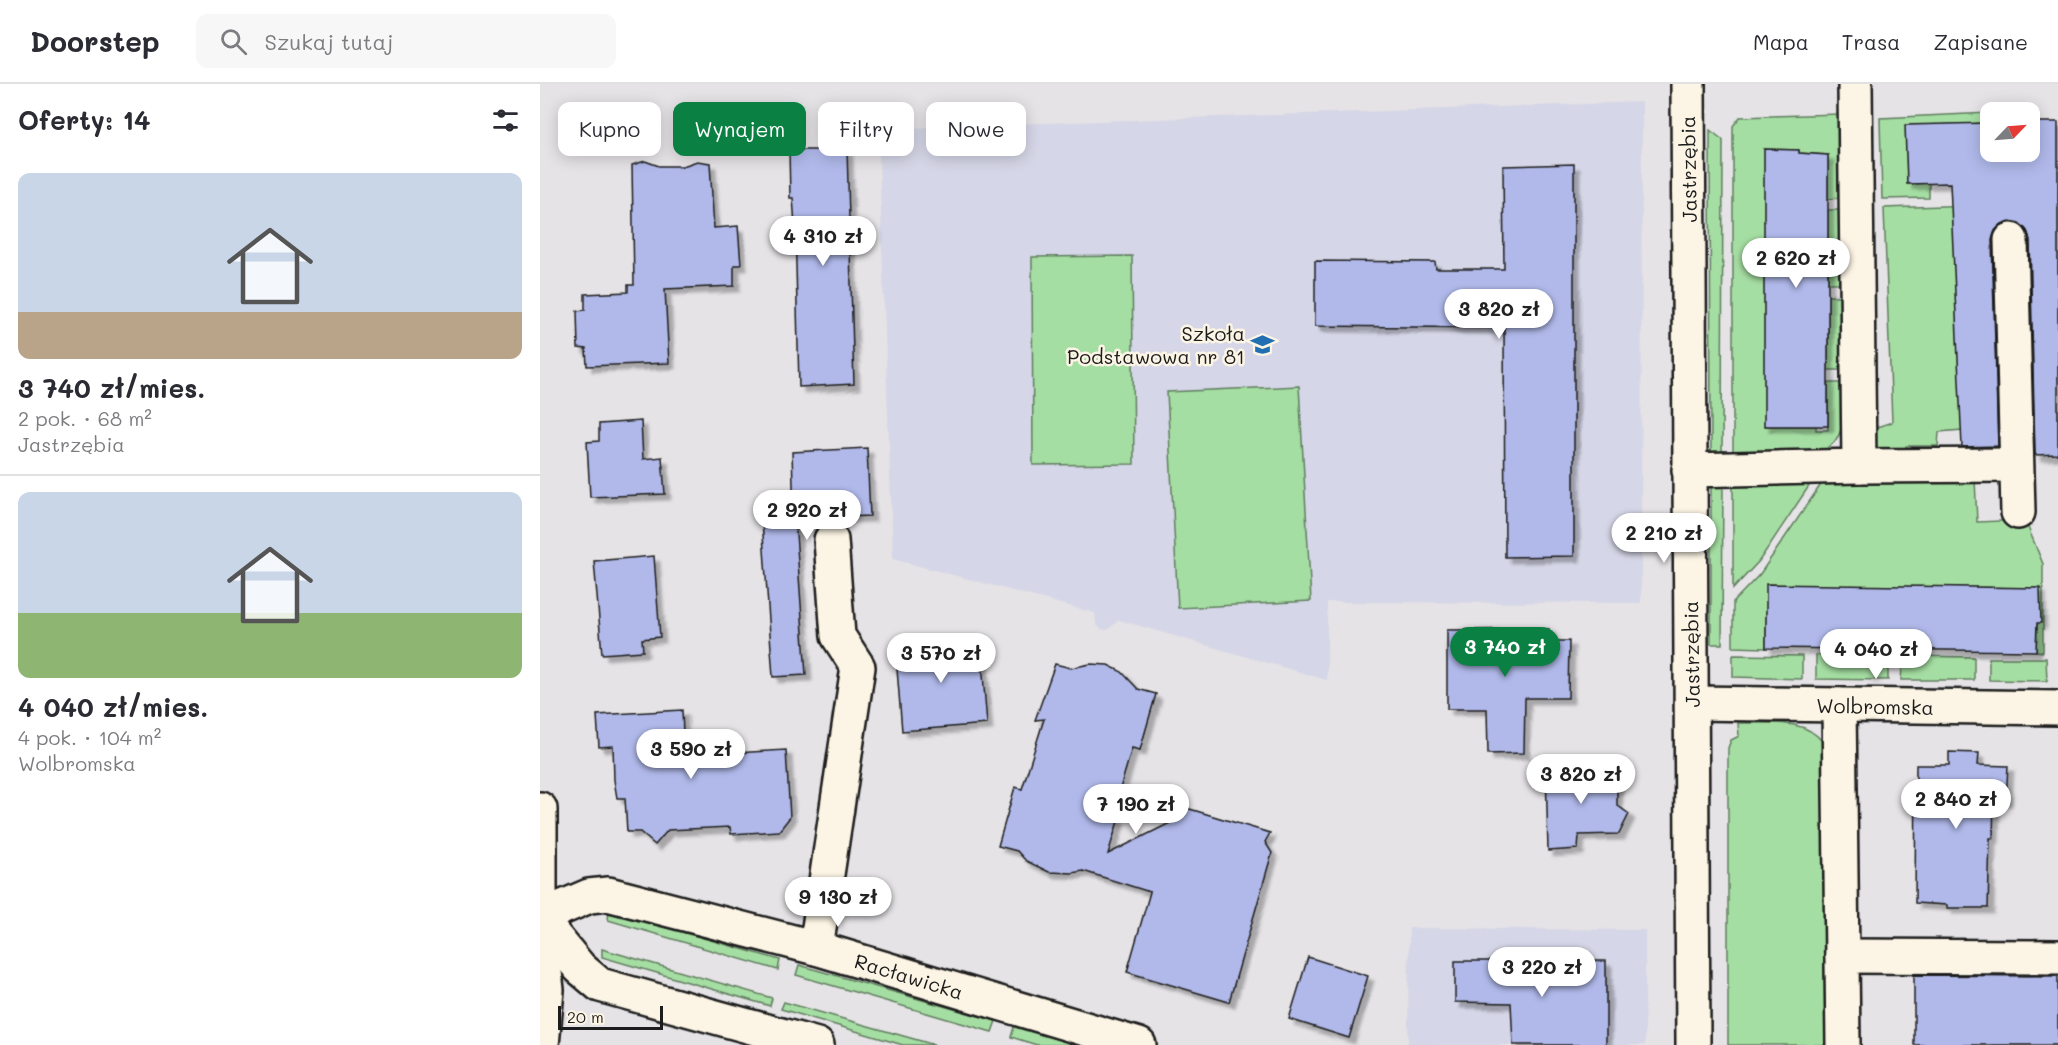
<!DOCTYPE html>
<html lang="pl">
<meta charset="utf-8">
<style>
:root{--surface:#fff;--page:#f7f7f7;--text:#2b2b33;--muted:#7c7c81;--line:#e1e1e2;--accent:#0b8043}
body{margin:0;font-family:Mali,sans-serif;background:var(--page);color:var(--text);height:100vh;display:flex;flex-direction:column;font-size:22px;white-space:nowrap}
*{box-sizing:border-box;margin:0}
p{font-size:20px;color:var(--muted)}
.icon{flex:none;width:33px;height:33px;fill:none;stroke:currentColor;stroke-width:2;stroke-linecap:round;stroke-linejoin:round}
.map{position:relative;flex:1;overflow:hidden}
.panel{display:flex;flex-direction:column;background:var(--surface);width:540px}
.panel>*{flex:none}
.guide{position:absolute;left:18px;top:18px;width:570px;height:54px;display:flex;gap:12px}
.needle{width:39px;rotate:65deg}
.fabs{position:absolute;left:1440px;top:18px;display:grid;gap:12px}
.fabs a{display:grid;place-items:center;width:60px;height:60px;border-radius:12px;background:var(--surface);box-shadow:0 3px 15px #0003;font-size:30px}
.scale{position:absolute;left:18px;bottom:15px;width:105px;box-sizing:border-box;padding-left:6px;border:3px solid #1c1c1c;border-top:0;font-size:16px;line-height:21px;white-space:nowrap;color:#1c1c1c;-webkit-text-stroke:4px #fcf5e5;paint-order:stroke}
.price{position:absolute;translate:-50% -51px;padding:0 14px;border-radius:21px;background:#fff;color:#222;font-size:20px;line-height:39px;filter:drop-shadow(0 2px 3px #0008)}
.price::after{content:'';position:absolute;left:50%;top:36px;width:18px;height:14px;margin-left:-9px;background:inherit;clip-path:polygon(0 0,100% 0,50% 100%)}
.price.on{background:var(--accent);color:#fff}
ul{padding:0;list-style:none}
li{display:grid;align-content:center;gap:12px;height:318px;padding:0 18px}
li+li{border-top:2px solid var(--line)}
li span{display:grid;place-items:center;height:186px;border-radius:12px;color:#555}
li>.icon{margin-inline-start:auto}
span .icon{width:108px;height:108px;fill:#fffc;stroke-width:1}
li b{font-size:26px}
h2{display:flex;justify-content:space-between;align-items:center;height:72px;padding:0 18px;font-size:26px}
.tag{padding:0 21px;border-radius:12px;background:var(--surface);box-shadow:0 3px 15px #0003;font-size:21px;line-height:54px}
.tag.on{background:var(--accent);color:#fff}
header{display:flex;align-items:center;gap:36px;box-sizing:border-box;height:84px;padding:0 30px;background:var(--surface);border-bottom:2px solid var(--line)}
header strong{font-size:28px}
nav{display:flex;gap:33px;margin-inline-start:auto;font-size:21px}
.search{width:420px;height:54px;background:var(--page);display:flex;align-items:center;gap:15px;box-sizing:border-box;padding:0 21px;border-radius:12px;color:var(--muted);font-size:22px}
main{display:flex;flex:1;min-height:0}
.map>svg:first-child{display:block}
</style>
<header>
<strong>Doorstep</strong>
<div class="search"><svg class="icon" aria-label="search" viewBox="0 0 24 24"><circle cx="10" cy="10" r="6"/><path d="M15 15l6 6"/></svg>Szukaj tutaj</div>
<nav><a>Mapa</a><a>Trasa</a><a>Zapisane</a></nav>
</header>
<main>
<section class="panel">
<h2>Oferty: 14<svg class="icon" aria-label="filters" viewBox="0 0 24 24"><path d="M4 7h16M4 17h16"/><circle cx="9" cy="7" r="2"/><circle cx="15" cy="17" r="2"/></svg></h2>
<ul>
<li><span style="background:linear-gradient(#c9d6e8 75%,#b9a48a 0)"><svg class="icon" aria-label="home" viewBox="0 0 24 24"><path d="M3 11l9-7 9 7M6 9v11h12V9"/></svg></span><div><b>3 740 zł/mies.</b><p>2 pok. · 68 m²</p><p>Jastrzębia</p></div></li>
<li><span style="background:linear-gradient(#c9d6e8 65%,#8fb573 0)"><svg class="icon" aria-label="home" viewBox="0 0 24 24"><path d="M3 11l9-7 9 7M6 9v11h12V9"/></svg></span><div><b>4 040 zł/mies.</b><p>4 pok. · 104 m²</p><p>Wolbromska</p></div></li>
</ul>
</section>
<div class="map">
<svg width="1518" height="961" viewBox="0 0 1518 961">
<defs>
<filter id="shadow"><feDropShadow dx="5.5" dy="5.5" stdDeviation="1.5" flood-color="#0004"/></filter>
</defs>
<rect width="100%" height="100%" fill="#e5e3e6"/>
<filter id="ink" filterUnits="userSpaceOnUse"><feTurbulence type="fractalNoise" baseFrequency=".0167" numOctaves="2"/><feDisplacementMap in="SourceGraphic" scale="12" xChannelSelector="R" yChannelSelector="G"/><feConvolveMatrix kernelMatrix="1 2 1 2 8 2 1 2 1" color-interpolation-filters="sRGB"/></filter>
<g filter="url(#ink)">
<g fill="#d5d6e7">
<polygon points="1102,18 1101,519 787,518 787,596 579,536 568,546 561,545 556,540 555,529 353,475 338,45"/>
<polygon points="869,844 1105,846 1105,961 868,961"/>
</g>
<g fill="#a5dea2" stroke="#607d5f" stroke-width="1.5">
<polygon points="1450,29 1450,39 1366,42 1367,100 1389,99 1389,114 1342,115 1340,34"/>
<path d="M 1301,30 L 1300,114 L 1288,115 L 1288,71 L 1259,69 L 1259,66 L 1225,65 L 1225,342 L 1276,342 L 1276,346 L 1288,346 L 1288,299 L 1302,299 C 1302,328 1310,352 1282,368 L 1193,372 L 1193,42 L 1200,33 Z"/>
<polygon points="1170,46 1183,56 1182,377 1171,377"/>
<path d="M 1463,120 L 1462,148 L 1413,150 L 1422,346 L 1399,348 L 1398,362 L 1366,362 L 1366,369 C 1343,368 1334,371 1331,345 L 1352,338 L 1344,124 Z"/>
<polygon points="1288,126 1300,126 1301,199 1288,199"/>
<polygon points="592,172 594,380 493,381 492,173"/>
<polygon points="1288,212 1301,212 1302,286 1288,286"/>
<polygon points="759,302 771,517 638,524 627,308"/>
<polygon points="1435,395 1437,438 1485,436 1503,480 1503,568 1496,567 1499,504 1227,501 1226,564 1193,563 1193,518 1220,490 1284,396"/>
<polygon points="1273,396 1219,477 1193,505 1193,398"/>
<polygon points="1183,398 1182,560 1171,560 1171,403"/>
<polygon points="1193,571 1262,572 1262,595 1193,593"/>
<polygon points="1276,571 1348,572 1348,596 1276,595"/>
<polygon points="1363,572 1434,573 1434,596 1361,596"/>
<polygon points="1449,574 1506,574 1507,597 1449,596"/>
<path d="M 1198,639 C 1228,640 1263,633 1283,658 L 1285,961 L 1188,961 L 1188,664 L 1191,656 L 1199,652 Z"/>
<polygon points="69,827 240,876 238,886 68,836"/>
<polygon points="62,865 232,914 230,922 62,873"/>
<polygon points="259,881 456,937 452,948 256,891"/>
<polygon points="244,918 395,961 363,961 241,925"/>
<polygon points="474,943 537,961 497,961 471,953"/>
</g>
<g fill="#b0b9ea" stroke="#1c1c1c" stroke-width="1.5" filter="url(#shadow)">
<polygon points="1490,38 1518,38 1518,370 1495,371 1490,156 1487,147 1479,139 1470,137 1462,140 1455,147 1452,156 1458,362 1422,363 1410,99 1367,100 1365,41 1450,39 1450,68 1490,68"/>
<polygon points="1224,65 1259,66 1259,69 1288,71 1288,342 1224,342"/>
<polygon points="249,66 307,66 314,300 259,303 255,141 253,114 250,114"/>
<polygon points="105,77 119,82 143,82 157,77 170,79 174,144 198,142 201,181 194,181 194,202 125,205 129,279 47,282 46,265 38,264 37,227 45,226 45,210 88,208 88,201 94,201 92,81"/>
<polygon points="1034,80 1034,472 965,473 964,244 775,242 775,177 895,178 896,185 964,185 963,82"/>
<polygon points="101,337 103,375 122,373 125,410 50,413 47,358 59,357 59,340"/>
<polygon points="327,364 330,432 255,435 266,591 233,593 222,437 254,434 252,368"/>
<polygon points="114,472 120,553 102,555 103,567 62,570 54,477"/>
<polygon points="1226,500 1500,504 1501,539 1497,539 1496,567 1226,564"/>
<polygon points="1009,545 1008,557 1029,557 1028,614 985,614 984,669 948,670 947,625 907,625 907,546"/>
<polygon points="440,553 447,640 362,647 355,560"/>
<polygon points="515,580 531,584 550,580 568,581 582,588 598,605 616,610 600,666 592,664 572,732 579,734 568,770 640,734 643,723 730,749 725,758 732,769 689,918 587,888 610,808 543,787 532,789 509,788 486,777 477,767 458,762 475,703 482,705 504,635 495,636"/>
<polygon points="142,626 144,672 246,666 250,733 239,747 191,750 190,743 128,746 115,761 100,748 87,748 85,714 77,714 74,696 73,662 59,663 57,631"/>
<polygon points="1409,668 1439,669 1438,681 1468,682 1466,716 1454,716 1453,754 1450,754 1448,824 1407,824 1407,821 1375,819 1376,681 1409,681"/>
<polygon points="1070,682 1071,694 1077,694 1077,721 1089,730 1079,750 1039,751 1038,765 1008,767 1006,684"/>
<polygon points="768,873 828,892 809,954 749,935"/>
<polygon points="915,877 1066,877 1066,961 973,961 971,919 915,918"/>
<polygon points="1374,891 1518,892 1518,961 1374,961"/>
</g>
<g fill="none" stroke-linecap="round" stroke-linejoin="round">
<defs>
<g id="minor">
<polyline points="1148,0 1153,961"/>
<polyline points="1471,156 1478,428"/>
<polyline points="1319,382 1476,381"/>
<polyline points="1149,386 1319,382 1315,0"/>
<polyline points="1152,619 1518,624"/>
<polyline points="1299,621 1303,961"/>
<polyline points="0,725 0,809"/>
<polyline points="0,833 49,812 68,810 276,864 599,961"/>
<polyline points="0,835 40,884 60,901 277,961"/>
<polyline points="0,845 7,906 2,961"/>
<polyline points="276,864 318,583 298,552 291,456"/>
<polyline points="1302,872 1518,873"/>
</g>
</defs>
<use href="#minor" stroke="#1c1c1c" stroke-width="38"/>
<use href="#minor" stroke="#fcf5e5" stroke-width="33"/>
</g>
</g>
<defs>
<symbol id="school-bare" viewBox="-9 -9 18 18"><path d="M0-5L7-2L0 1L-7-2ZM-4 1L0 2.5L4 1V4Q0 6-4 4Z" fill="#1f6fb2" stroke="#fcf5e5" stroke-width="2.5" paint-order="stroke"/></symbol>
</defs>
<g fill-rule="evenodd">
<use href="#school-bare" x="706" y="244" width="33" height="33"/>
</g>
<g text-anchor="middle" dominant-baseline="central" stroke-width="5" stroke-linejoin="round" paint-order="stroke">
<g font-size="20" fill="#1c1c1c" stroke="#fcf5e5">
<text transform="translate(1148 85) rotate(-91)">Jastrzębia</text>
<text transform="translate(1151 570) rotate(-91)">Jastrzębia</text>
<text transform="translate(1335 622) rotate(1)">Wolbromska</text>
<text transform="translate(369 892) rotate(17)">Racławicka</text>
</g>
<g font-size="20" fill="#1c1c1c" stroke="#fcf5e5" text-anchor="end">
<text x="705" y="249">Szkoła<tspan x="705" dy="23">Podstawowa nr 81</tspan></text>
</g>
</g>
</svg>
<div class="fabs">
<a><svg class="needle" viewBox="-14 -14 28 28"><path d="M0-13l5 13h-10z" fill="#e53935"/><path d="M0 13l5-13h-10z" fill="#7c7c81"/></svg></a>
</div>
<div class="scale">20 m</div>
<b class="price" style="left:283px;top:183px">4 310 zł</b>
<b class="price" style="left:1256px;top:205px">2 620 zł</b>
<b class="price" style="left:959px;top:256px">3 820 zł</b>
<b class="price" style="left:267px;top:457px">2 920 zł</b>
<b class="price" style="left:1124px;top:480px">2 210 zł</b>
<b class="price on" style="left:965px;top:594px">3 740 zł</b>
<b class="price" style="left:1336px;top:596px">4 040 zł</b>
<b class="price" style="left:401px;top:600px">3 570 zł</b>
<b class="price" style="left:151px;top:696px">3 590 zł</b>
<b class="price" style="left:1041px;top:721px">3 820 zł</b>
<b class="price" style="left:1416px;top:746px">2 840 zł</b>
<b class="price" style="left:596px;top:751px">7 190 zł</b>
<b class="price" style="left:298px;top:844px">9 130 zł</b>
<b class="price" style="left:1002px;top:914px">3 220 zł</b>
<div class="guide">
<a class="tag">Kupno</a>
<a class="tag on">Wynajem</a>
<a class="tag">Filtry</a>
<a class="tag">Nowe</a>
</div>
</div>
</main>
